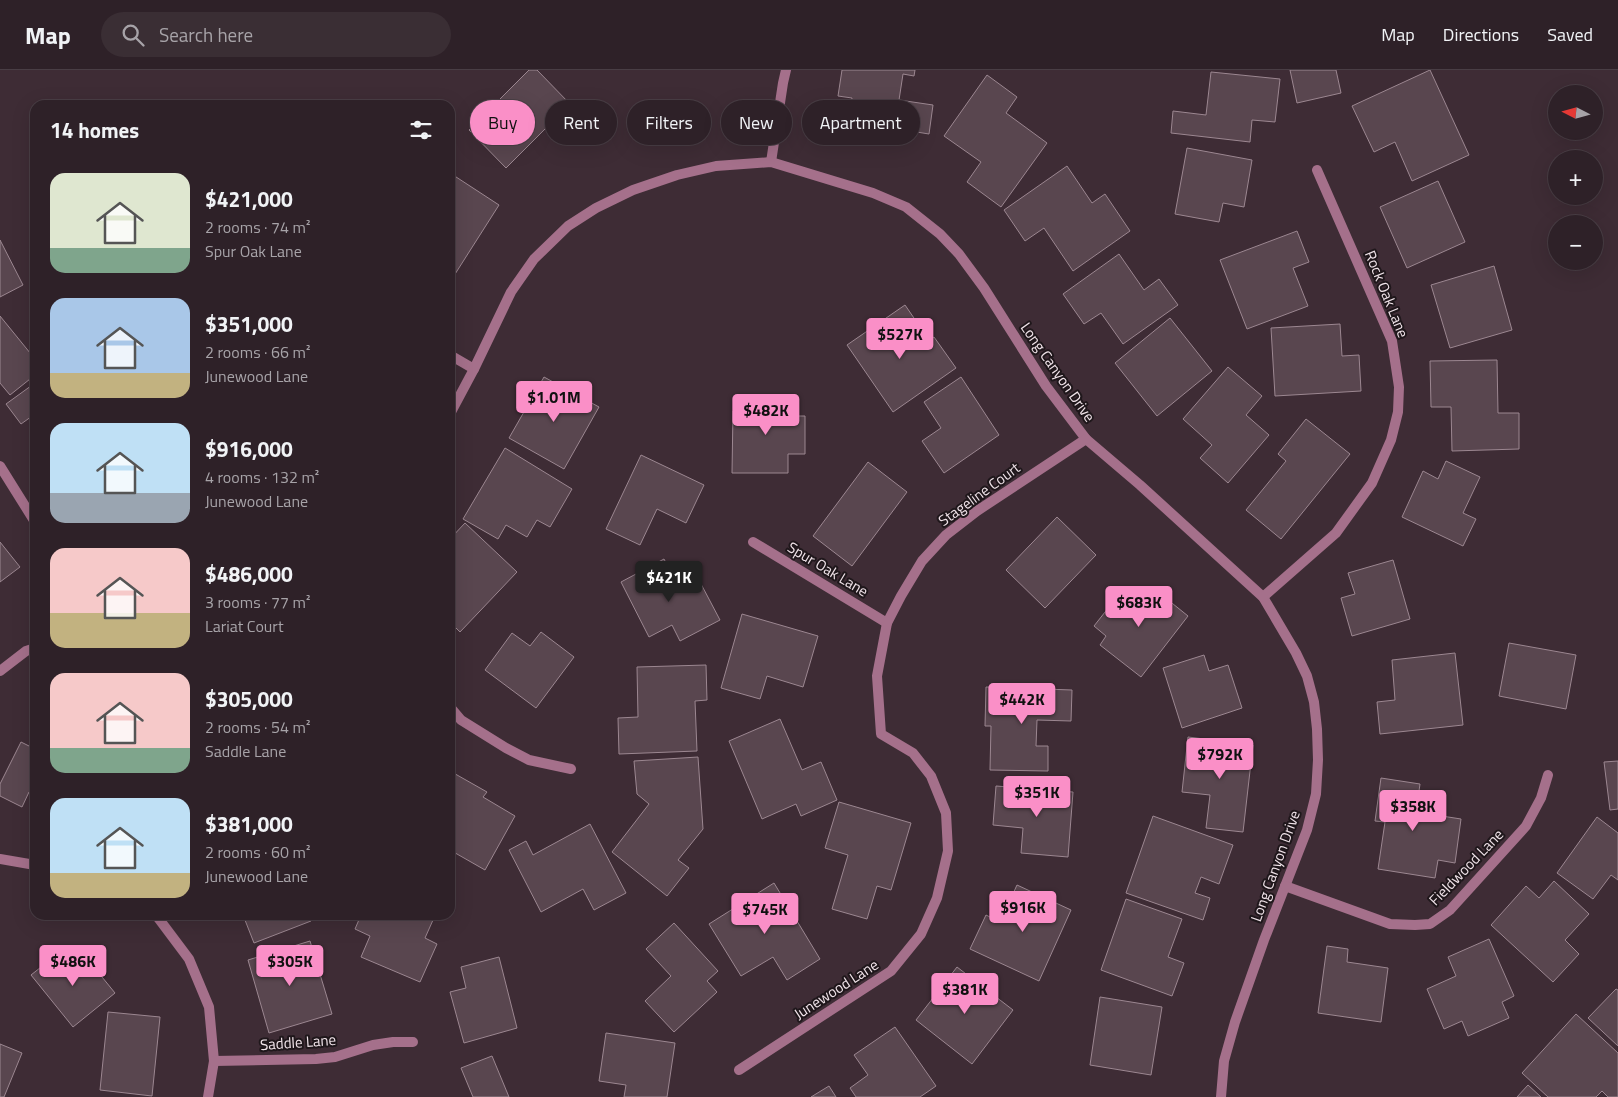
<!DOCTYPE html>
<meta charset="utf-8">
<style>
:root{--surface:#2e2128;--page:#3a2e34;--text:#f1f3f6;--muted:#a7a3a8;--line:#493e45;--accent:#fa8fc7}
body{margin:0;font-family:"Titillium Web",sans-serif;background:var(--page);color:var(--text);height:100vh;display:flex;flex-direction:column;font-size:19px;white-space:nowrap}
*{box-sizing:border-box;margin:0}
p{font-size:16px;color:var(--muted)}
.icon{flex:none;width:28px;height:28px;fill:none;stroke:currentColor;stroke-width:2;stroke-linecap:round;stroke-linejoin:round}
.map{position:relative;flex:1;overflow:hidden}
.drawer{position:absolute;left:30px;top:30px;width:425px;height:820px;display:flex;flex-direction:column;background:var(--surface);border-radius:15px;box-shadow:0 5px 20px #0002,0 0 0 1px var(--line)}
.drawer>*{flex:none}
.hud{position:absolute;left:470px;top:30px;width:475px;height:45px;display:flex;gap:10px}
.needle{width:32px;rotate:276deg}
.fabs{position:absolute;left:1548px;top:15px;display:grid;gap:10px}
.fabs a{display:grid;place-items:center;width:55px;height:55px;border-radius:50%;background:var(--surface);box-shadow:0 5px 20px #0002,0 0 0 1px var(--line);font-size:25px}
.price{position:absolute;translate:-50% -42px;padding:0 11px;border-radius:5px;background:var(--accent);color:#111;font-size:16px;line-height:32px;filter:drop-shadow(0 1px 2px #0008)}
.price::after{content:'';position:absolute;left:50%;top:30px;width:15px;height:11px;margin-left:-8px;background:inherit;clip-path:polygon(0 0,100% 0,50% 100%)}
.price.on{background:#222;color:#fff}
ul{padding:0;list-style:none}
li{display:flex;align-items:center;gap:15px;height:125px;padding:0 20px}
li span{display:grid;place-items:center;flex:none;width:140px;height:100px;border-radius:15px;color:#555}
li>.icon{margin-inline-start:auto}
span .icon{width:60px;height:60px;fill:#fffc;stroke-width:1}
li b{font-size:21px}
h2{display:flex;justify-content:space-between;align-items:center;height:60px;padding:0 20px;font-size:21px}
.chip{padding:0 18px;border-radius:22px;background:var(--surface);box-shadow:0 5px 20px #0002,0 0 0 1px var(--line);font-size:18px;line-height:45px}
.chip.on{background:var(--accent);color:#111}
header{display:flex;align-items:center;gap:30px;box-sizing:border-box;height:70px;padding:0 25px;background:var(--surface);border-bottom:1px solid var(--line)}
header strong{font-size:24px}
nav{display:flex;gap:28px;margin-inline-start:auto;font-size:18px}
.search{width:350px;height:45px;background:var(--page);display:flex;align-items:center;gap:12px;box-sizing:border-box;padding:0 18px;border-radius:28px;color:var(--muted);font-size:19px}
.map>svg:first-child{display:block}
</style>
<header>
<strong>Map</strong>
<div class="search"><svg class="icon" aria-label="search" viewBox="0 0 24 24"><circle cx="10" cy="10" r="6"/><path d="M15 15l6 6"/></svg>Search here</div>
<nav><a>Map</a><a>Directions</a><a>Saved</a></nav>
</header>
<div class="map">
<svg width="1618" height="1027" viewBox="0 0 1618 1027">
<rect width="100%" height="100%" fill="#3e2c35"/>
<g fill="#59464f" stroke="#9c8791">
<polygon points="529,0 537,0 570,34 506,98 469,60"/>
<polygon points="842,0 915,0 914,6 903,4 899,30 933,35 929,64 849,51 852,28 838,26"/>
<polygon points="1290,0 1336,0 1341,23 1297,33"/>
<polygon points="1430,0 1469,85 1412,111 1395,72 1374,82 1352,36"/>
<polygon points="1211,2 1280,9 1275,52 1252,50 1250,72 1171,63 1173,41 1206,45"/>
<polygon points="987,5 1017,27 1006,43 1047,73 1001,137 967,112 981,92 944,66"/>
<polygon points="1187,78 1252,90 1244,137 1223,133 1219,152 1175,144"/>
<polygon points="1067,96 1092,133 1105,124 1130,161 1073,201 1044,158 1025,171 1004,140"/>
<polygon points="450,103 499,135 450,212"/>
<polygon points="1438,111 1465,172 1407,198 1380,137"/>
<polygon points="1297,161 1309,192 1293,198 1308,236 1247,259 1220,190"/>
<polygon points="0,170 23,215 0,227"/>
<polygon points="1119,184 1144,220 1159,209 1178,235 1123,274 1101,243 1084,254 1063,224"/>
<polygon points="1494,196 1512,260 1450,278 1431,215"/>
<polygon points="905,235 916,251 905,258 918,278 934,267 956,298 893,342 847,275"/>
<polygon points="0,246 35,289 35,305 10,325 0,313"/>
<polygon points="1170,248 1212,301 1157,346 1115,293"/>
<polygon points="1340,254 1342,286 1359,285 1361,321 1275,326 1271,258"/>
<polygon points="1497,290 1498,343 1519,343 1519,379 1452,381 1451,337 1431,337 1430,291"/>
<polygon points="1228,297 1262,326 1246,345 1269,365 1228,413 1200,388 1212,375 1183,349"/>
<polygon points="544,307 599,337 564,399 509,368"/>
<polygon points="961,307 999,365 944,403 922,371 941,358 924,332"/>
<polygon points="35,313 35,344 21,354 6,334"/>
<polygon points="744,326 786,326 786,346 805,346 805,384 788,384 788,403 732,403 733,341 744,341"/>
<polygon points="1306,349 1350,384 1281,469 1246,440 1286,391 1278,384"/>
<polygon points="505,378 572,419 550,457 537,450 527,467 506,455 498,469 463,449"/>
<polygon points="641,385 704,415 686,453 657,439 640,475 606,459"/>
<polygon points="1446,391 1480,407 1463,443 1476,449 1463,476 1402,447 1423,401 1438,409"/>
<polygon points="868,392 907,422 852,496 813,466"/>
<polygon points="1057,447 1096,485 1045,538 1006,500"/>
<polygon points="465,453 517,502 460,562 450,552 450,469"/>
<polygon points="0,472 20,497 0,512"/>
<polygon points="664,489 681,522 700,512 720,550 680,571 672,555 649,567 621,512"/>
<polygon points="1393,490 1410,549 1352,566 1341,528 1355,524 1348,503"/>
<polygon points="1152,517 1188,546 1141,607 1100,575 1106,566 1094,556 1124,518 1141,532"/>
<polygon points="742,544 818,566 803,617 767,606 760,629 721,618"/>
<polygon points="541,562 574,587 536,638 485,600 512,563 530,576"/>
<polygon points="1509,573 1576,585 1566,639 1499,626"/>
<polygon points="1455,583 1463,655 1380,664 1377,632 1395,630 1392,590"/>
<polygon points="1204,585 1209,601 1228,595 1242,638 1182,658 1163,598"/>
<polygon points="706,595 707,630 695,631 697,681 619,684 618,648 638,647 637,597"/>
<polygon points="986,617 1072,620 1071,651 1037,650 1036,676 1048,676 1048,701 990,700 991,656 985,656"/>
<polygon points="780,649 802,700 821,692 837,730 801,746 796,734 762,749 729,671"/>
<polygon points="1188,667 1253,675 1243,762 1206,758 1210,725 1182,722"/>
<polygon points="21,672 35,679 35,725 29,722 22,737 0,726 0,714"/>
<polygon points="698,687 703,759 678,790 689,798 667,826 612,782 649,734 637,724 634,691"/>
<polygon points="1618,691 1618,739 1610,740 1604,692"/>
<polygon points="450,701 487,722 483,727 515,746 485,800 450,780"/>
<polygon points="1381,708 1420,714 1416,742 1461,749 1455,793 1438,790 1435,808 1378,799 1385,752 1375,751"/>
<polygon points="996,716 1073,722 1068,787 1021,783 1023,758 993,755"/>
<polygon points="839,732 911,753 891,820 877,816 867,849 832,839 848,785 825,778"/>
<polygon points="1153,746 1233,775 1219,814 1201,807 1195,823 1210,828 1203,850 1126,823"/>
<polygon points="1597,747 1618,763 1618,810 1611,805 1593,829 1557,803"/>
<polygon points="590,754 626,823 594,840 583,819 541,842 509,780 526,771 533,785"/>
<polygon points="1554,811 1589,844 1565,870 1579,884 1553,912 1491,855 1526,816 1539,828"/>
<polygon points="774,813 820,889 787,910 773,887 741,906 709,854"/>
<polygon points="1017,815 1071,840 1039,911 970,879 986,845 1000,852"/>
<polygon points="1126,829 1182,849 1168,887 1184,893 1172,926 1101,900"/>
<polygon points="243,845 309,845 311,851 254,873"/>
<polygon points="361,845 420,845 433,850 425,868 437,874 420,912 361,887 370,866 355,859"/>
<polygon points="674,853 718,901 707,911 717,922 674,962 645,931 671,906 646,879"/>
<polygon points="1489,869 1514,926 1502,932 1509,948 1468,966 1462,951 1444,959 1427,919 1456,906 1448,887"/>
<polygon points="310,871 332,944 269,963 248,890"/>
<polygon points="1327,876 1348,879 1347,892 1388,898 1381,952 1318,943"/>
<polygon points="60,882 71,897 85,886 115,923 73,957 31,905"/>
<polygon points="499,887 517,958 464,973 450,922 466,918 461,897"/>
<polygon points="957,897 1013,940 972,994 916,950"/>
<polygon points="1616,919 1618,920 1618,976 1588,948"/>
<polygon points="1100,927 1162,937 1151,1005 1090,995"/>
<polygon points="108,942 160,947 152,1026 100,1020"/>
<polygon points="1576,944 1618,983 1618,1027 1608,1027 1602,1021 1596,1027 1548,1027 1522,1003"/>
<polygon points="895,957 936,1016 920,1027 856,1027 850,1018 868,1005 854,985"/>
<polygon points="606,963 675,973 667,1027 624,1027 626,1015 599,1011"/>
<polygon points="0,974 22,983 4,1027 0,1027"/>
<polygon points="492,986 509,1027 473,1027 461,998"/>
<polygon points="1528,1015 1541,1027 1517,1027"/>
<polygon points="829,1016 836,1027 811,1027"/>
</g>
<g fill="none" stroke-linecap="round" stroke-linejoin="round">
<g stroke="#a5708b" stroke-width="10">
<polyline points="771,92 783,13 786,0"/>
<polyline points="450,285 474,299"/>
<polyline points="450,344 474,299 511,222 534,189 568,156 596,138 633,120 677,105 716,96 771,92 873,123 906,137 940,164 959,184 984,218 1046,316 1086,369 1140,415 1263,527 1296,583 1307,606 1314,632 1317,659 1318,690 1316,724 1307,760 1264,870 1235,952 1224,991 1221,1027"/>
<polyline points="0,396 35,452"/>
<polyline points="753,472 887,553"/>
<polyline points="1263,527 1336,463 1372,413 1391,370 1398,342 1399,317 1392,271 1317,100"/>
<polyline points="0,601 26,581 35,578"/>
<polyline points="450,637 461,650 506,678 529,690 571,699"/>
<polyline points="0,789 35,795"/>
<polyline points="1285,816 1390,854 1415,855 1430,854 1450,840 1526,756 1541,728 1548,705"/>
<polyline points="156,845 189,889 209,937 214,991 208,1027"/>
<polyline points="214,991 316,989 335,987 373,975 393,972 413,972"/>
<polyline points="739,1000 891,901 921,864 937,828 948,781 946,743 931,706 913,683 881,664 877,606 887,553 901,526 922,491 946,465 977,441 1086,369"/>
</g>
</g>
<g text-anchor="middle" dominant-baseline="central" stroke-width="4" stroke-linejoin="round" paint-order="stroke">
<g font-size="15" fill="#f1e4ea" stroke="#1f171b">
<text transform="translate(1387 224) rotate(68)">Rock Oak Lane</text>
<text transform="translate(1058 302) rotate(55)">Long Canyon Drive</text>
<text transform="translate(979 424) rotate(-36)">Stageline Court</text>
<text transform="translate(828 499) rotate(31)">Spur Oak Lane</text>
<text transform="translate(1275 796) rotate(-70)">Long Canyon Drive</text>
<text transform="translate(1466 797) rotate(-46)">Fieldwood Lane</text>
<text transform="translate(836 919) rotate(-33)">Junewood Lane</text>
<text transform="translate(298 972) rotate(-4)">Saddle Lane</text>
</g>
</g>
</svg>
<div class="fabs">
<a><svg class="needle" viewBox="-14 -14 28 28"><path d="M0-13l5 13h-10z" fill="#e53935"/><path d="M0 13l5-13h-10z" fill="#a7a3a8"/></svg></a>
<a>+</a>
<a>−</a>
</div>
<b class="price" style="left:900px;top:290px">$527K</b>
<b class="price" style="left:554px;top:353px">$1.01M</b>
<b class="price" style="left:766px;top:366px">$482K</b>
<b class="price on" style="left:669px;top:533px">$421K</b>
<b class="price" style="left:1139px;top:558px">$683K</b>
<b class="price" style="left:1022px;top:655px">$442K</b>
<b class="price" style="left:1220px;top:710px">$792K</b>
<b class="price" style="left:1037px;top:748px">$351K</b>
<b class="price" style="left:1413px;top:762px">$358K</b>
<b class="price" style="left:1023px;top:863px">$916K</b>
<b class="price" style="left:765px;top:865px">$745K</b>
<b class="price" style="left:73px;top:917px">$486K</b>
<b class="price" style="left:290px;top:917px">$305K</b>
<b class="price" style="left:965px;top:945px">$381K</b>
<div class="hud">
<a class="chip on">Buy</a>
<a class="chip">Rent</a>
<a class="chip">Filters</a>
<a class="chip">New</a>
<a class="chip">Apartment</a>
</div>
<section class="drawer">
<h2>14 homes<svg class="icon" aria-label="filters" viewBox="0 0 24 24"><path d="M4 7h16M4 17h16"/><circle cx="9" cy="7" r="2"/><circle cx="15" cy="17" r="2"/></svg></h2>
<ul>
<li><span style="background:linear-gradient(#dfe7d0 75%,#7fa58c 0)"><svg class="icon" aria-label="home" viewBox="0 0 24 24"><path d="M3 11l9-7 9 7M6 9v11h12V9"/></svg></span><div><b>$421,000</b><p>2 rooms · 74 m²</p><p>Spur Oak Lane</p></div></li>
<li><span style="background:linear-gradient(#a9c7e8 75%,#c2b280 0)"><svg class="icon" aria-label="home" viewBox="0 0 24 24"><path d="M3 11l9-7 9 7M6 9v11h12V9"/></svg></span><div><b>$351,000</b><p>2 rooms · 66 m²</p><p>Junewood Lane</p></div></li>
<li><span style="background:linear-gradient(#bfe0f5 70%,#9aa5b1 0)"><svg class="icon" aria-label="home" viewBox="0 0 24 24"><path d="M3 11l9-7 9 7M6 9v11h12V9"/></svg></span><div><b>$916,000</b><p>4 rooms · 132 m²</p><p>Junewood Lane</p></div></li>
<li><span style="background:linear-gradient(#f6c9c9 65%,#c2b280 0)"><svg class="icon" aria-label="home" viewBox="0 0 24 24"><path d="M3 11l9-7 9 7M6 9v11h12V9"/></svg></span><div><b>$486,000</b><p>3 rooms · 77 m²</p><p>Lariat Court</p></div></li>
<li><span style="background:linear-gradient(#f6c9c9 75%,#7fa58c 0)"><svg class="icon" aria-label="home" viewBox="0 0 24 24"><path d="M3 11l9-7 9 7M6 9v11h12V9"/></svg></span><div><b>$305,000</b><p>2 rooms · 54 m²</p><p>Saddle Lane</p></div></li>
<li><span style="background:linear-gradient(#bfe0f5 75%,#c2b280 0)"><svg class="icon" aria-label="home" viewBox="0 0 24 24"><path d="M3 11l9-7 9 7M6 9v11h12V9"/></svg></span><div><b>$381,000</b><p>2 rooms · 60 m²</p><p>Junewood Lane</p></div></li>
</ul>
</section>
</div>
